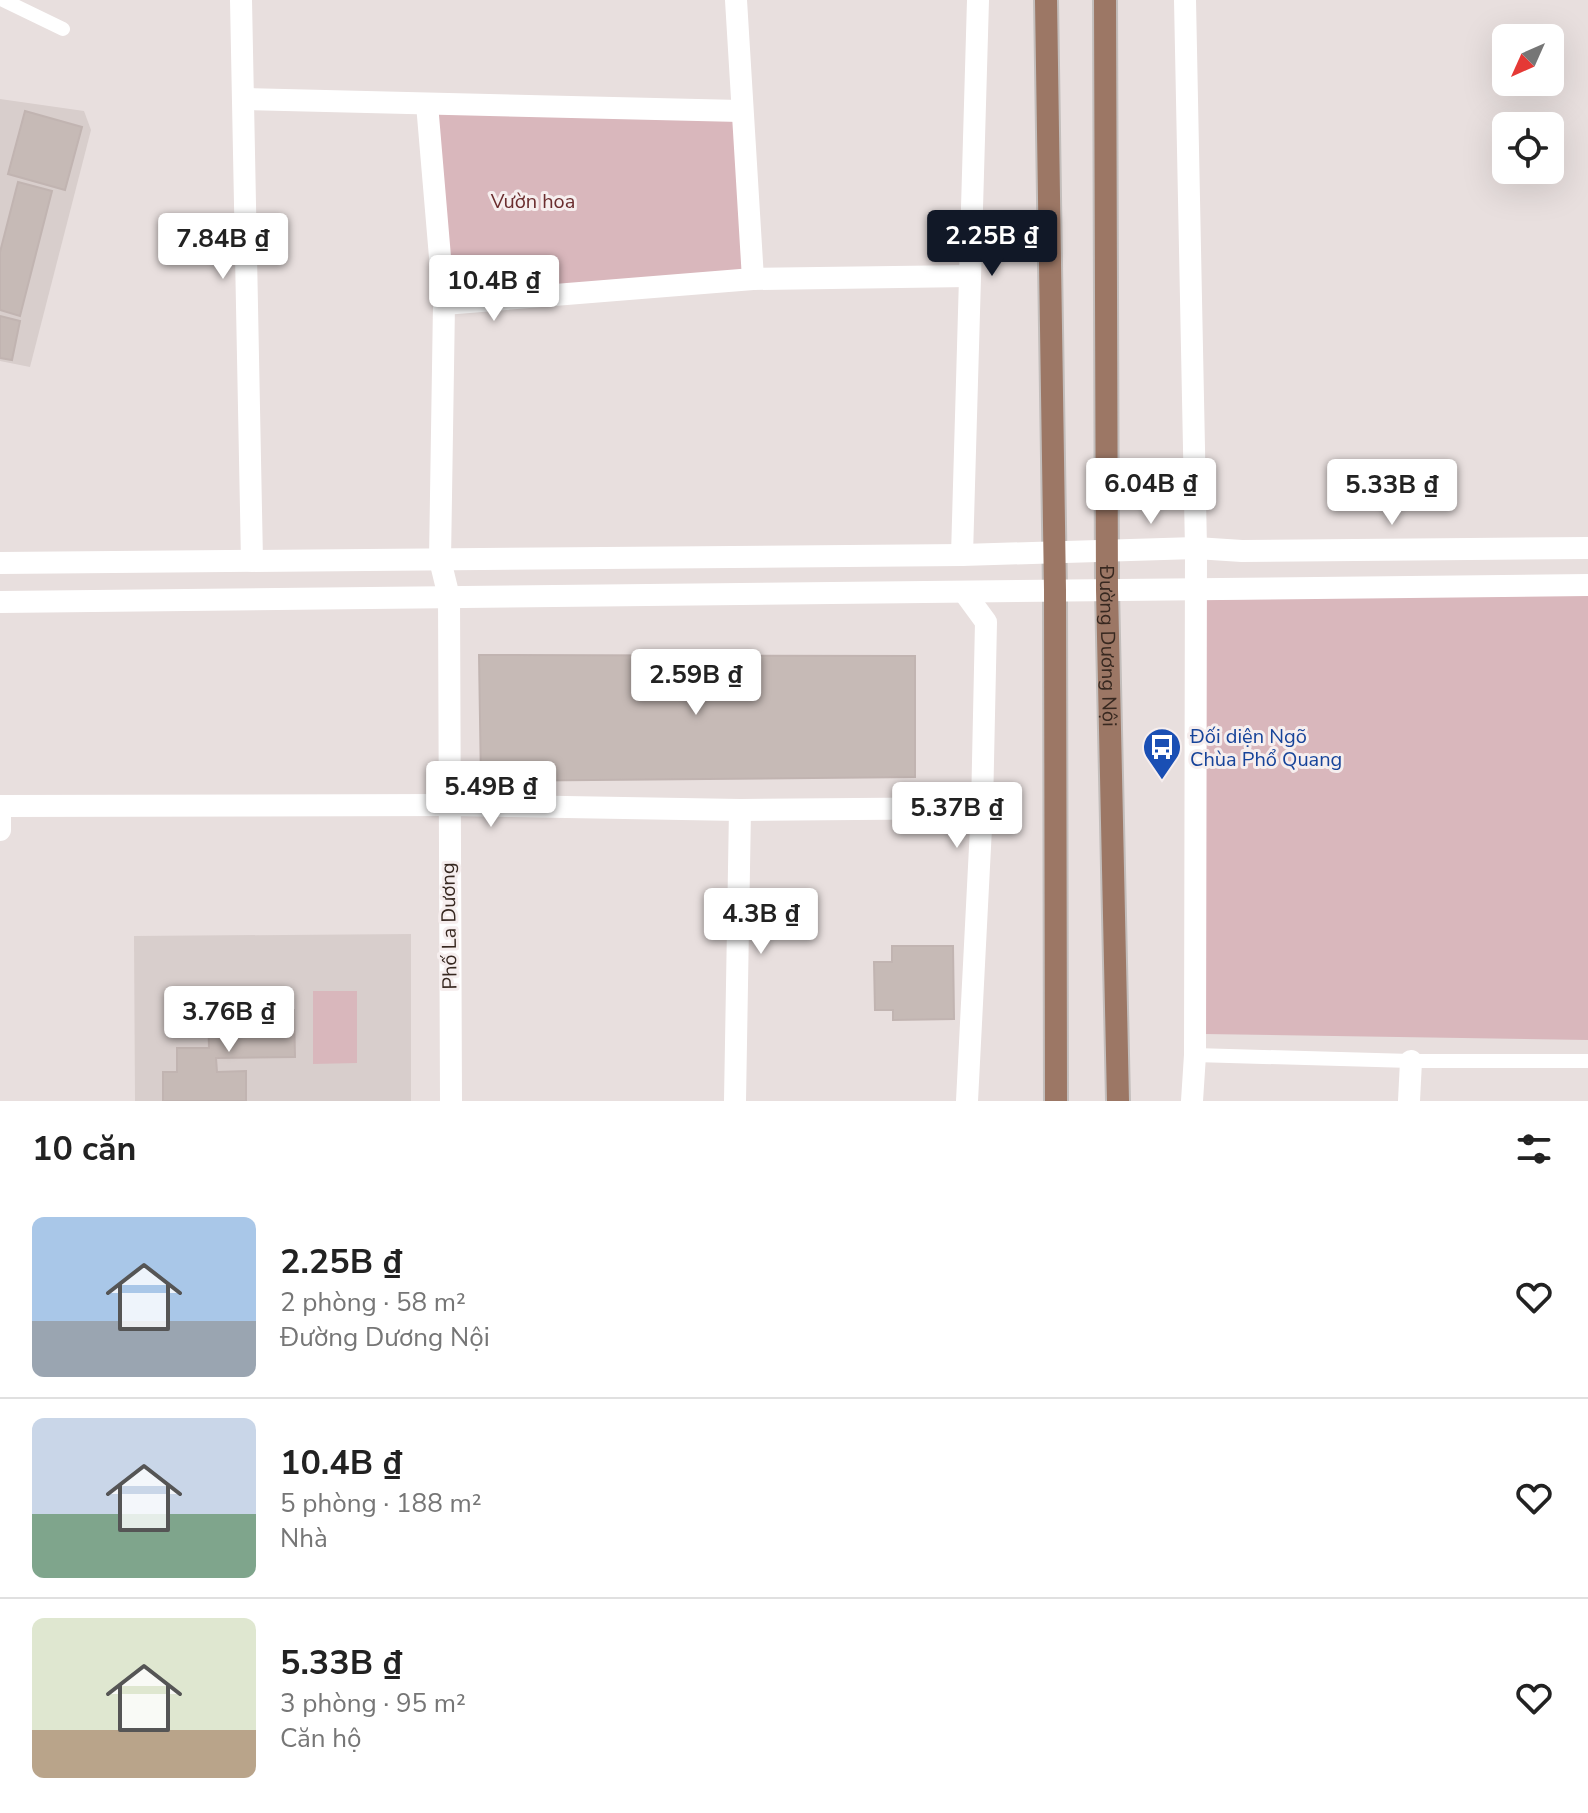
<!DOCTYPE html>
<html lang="vi">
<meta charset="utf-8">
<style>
:root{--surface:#fff;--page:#f6f6f6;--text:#222;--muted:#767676;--line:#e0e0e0;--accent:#111827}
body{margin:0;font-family:"Nunito Sans",sans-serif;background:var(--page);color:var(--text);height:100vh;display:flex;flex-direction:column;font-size:30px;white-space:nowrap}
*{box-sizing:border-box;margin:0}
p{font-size:26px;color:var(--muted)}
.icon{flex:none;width:44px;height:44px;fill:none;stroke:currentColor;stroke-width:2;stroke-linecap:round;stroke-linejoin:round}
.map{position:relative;height:1101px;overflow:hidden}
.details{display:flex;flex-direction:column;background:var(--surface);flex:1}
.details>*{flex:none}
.needle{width:52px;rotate:225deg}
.controls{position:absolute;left:1492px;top:24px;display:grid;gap:16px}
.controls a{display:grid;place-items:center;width:72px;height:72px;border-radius:12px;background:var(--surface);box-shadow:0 8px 32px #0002;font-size:40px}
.price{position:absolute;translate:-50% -68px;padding:0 18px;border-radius:8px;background:#fff;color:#222;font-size:26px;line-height:52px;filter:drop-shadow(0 2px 4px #0008)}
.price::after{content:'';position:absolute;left:50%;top:48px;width:24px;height:18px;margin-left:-12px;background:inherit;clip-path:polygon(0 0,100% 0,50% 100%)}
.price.active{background:var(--accent);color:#fff}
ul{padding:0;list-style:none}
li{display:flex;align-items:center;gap:24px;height:200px;padding:0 32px}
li+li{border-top:2px solid var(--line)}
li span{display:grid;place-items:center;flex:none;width:224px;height:160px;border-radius:12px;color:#555}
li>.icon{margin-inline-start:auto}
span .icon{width:96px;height:96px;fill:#fffc;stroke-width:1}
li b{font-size:34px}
h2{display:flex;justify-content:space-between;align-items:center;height:96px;padding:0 32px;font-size:34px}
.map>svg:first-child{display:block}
</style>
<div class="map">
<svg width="1588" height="1101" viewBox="0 0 1588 1101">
<rect width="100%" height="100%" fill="#e8dfde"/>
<g fill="#d8cecc">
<polygon points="0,99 84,111 91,130 30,367 0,361"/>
<polygon points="411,934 411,1101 135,1101 134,936"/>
</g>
<g fill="#d9b7bc">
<polygon points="431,108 736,115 748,275 448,300"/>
<polygon points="1588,593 1588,1040 1204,1034 1202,600"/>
<polygon points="313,991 357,991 357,1063 313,1064"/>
</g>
<g fill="#c6bab6" stroke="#c1b4b1" stroke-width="2">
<polygon points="25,111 82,127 65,190 8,174"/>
<polygon points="18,182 52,191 20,316 0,310 0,252"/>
<polygon points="0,316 20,321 12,360 0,358"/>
<polygon points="479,655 915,656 915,777 481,781"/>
<polygon points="892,946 953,946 954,1019 893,1020 893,1010 875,1010 874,962 892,962"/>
<polygon points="294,1010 295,1057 216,1058 217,1072 246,1071 246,1101 163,1101 163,1072 177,1072 177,1048 209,1048 208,1011"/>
</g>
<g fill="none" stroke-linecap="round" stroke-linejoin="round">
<defs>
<g id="primary">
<polyline points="1046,0 1055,590 1056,1101"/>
<path id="s1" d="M 1105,0 L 1107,590 L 1118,1101"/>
</g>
</defs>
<use href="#primary" stroke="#c3bebc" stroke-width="26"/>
<g stroke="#fff" stroke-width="14">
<polyline points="3,0 63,29"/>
<polyline points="1195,1055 1411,1061 1588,1061"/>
</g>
<g stroke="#fff" stroke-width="22">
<polyline points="241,0 252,561"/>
<polyline points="736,0 753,279"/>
<polyline points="1185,0 1196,548 1195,1055 1192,1101"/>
<polyline points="243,99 740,111"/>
<polyline points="427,104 444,304"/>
<polyline points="962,555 978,0"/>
<polyline points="0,563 962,555 1196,548 1242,551 1588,548"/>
<polyline points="964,592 986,622 982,808 967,1101"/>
<polyline points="0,602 1588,585"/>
<polyline points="0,806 447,805 740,810 982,808"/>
<polyline points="0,830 0,806"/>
<polyline points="451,1101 449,597 440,560 444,304 753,279 969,276"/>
<polyline points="735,1101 740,810"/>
<polyline points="1409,1101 1411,1061"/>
</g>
<use href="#primary" stroke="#9c7765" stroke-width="22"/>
</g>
<defs>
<symbol id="bus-pin" viewBox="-11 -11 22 30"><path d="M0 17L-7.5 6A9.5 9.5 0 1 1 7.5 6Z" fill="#1a4fb4" stroke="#f6eeee"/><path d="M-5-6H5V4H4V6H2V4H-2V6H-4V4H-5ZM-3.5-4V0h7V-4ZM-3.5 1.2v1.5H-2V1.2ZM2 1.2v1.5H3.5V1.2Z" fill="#fff"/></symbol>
</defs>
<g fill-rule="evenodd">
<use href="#bus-pin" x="1140" y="725" width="44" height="60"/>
</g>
<g text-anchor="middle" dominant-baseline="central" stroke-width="6" stroke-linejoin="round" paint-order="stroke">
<g font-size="20" fill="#6b2d2e" stroke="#f6eeee">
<text x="533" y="201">Vườn hoa</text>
</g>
<g font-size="20" fill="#372820" stroke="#f6eeee">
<text stroke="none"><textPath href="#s1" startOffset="646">Đường Dương Nội</textPath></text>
<text transform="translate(449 926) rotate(-91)">Phố La Dương</text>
</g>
<g font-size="20" fill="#164399" stroke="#f6eeee" text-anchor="start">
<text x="1190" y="736">Đối diện Ngõ<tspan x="1190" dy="23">Chùa Phổ Quang</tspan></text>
</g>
</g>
</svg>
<div class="controls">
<a><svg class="needle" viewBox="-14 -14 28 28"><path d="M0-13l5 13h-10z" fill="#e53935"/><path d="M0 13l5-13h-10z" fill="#767676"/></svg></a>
<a><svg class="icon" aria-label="locate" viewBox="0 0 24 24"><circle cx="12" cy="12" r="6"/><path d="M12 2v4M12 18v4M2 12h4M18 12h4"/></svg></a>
</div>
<b class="price active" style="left:992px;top:278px">2.25B ₫</b>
<b class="price" style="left:223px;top:281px">7.84B ₫</b>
<b class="price" style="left:494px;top:323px">10.4B ₫</b>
<b class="price" style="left:1151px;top:526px">6.04B ₫</b>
<b class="price" style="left:1392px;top:527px">5.33B ₫</b>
<b class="price" style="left:696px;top:717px">2.59B ₫</b>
<b class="price" style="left:491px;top:829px">5.49B ₫</b>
<b class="price" style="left:957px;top:850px">5.37B ₫</b>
<b class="price" style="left:761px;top:956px">4.3B ₫</b>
<b class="price" style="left:229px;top:1054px">3.76B ₫</b>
</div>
<section class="details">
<h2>10 căn<svg class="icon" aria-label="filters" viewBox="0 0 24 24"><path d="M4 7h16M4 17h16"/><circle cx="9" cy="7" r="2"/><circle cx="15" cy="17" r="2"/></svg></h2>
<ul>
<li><span style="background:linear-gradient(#a9c7e8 65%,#9aa5b1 0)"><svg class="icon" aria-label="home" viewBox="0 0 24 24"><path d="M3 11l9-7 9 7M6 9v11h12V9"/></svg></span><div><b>2.25B ₫</b><p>2 phòng · 58 m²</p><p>Đường Dương Nội</p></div><svg class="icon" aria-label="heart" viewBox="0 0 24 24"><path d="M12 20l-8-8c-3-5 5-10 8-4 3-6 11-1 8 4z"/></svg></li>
<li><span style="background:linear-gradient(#c9d6e8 60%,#7fa58c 0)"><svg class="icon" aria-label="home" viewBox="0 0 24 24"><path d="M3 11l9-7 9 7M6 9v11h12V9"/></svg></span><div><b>10.4B ₫</b><p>5 phòng · 188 m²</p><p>Nhà</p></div><svg class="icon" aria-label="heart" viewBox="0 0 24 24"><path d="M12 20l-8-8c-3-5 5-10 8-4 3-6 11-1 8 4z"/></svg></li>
<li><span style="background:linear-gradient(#dfe7d0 70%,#b9a48a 0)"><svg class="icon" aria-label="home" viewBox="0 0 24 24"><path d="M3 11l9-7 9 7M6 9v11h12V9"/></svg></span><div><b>5.33B ₫</b><p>3 phòng · 95 m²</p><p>Căn hộ</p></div><svg class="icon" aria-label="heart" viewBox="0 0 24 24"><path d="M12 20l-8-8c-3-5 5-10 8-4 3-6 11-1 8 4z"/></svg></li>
</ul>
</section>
